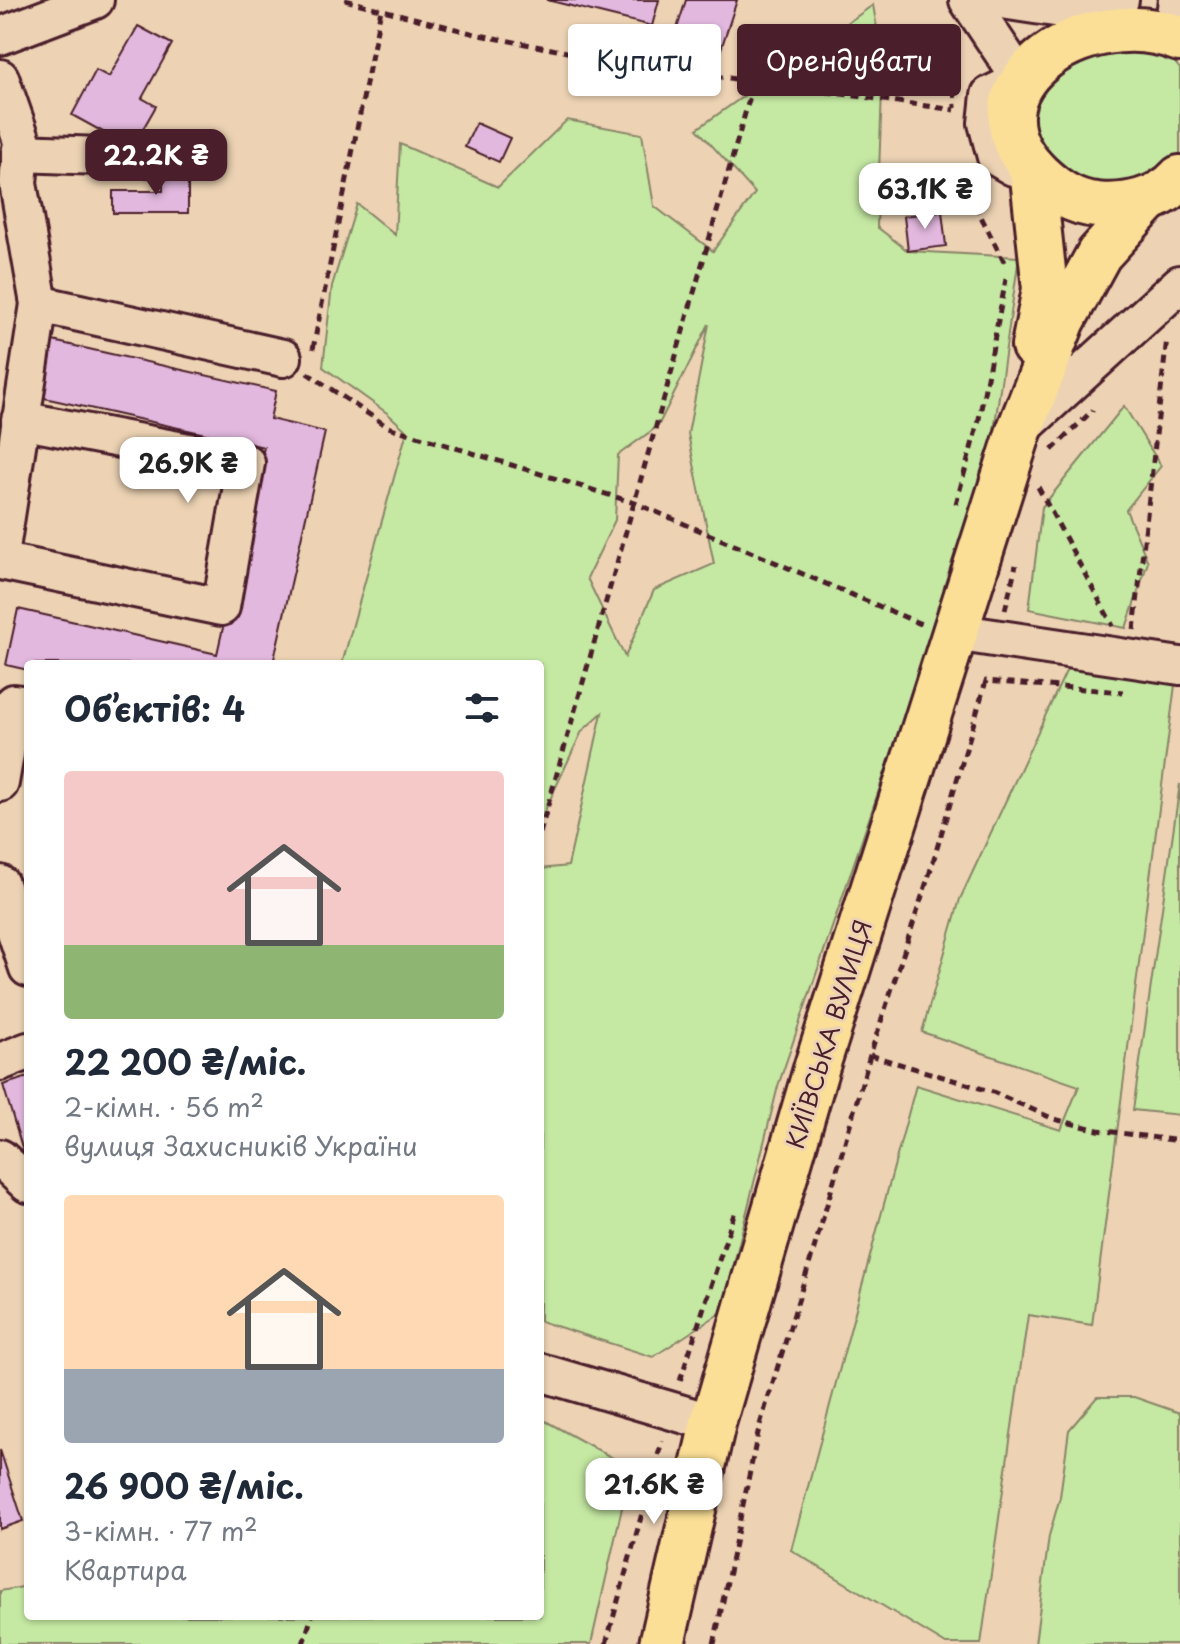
<!DOCTYPE html>
<html lang="uk">
<meta charset="utf-8">
<style>
:root{--surface:#fff;--page:#f6f6f7;--text:#1f2937;--muted:#747a83;--accent:#4a1f2b}
body{margin:0;font-family:"Playpen Sans",sans-serif;background:var(--page);color:var(--text);height:100vh;display:flex;flex-direction:column;font-size:30px;white-space:nowrap}
*{box-sizing:border-box;margin:0}
p{font-size:26px;color:var(--muted)}
.icon{flex:none;width:44px;height:44px;fill:none;stroke:currentColor;stroke-width:2;stroke-linecap:round;stroke-linejoin:round}
.map{position:relative;flex:1;overflow:hidden}
.sheet{position:absolute;left:24px;top:660px;width:520px;height:960px;display:flex;flex-direction:column;background:var(--surface);border-radius:8px;box-shadow:0 2px 6px #0004}
.sheet>*{flex:none}
.banner{position:absolute;left:568px;top:24px;width:492px;height:72px;display:flex;gap:16px}
.price{position:absolute;translate:-50% -68px;padding:0 18px;border-radius:16px;background:#fff;color:#222;font-size:26px;line-height:52px;filter:drop-shadow(0 2px 4px #0008)}
.price::after{content:'';position:absolute;left:50%;top:48px;width:24px;height:18px;margin-left:-12px;background:inherit;clip-path:polygon(0 0,100% 0,50% 100%)}
.price.current{background:var(--accent);color:#fff}
ul{padding:0;list-style:none}
li{display:grid;align-content:center;gap:16px;height:424px;padding:0 40px}
li span{display:grid;place-items:center;height:248px;border-radius:8px;color:#555}
li>.icon{margin-inline-start:auto}
span .icon{width:144px;height:144px;fill:#fffc;stroke-width:1}
li b{font-size:34px}
h2{display:flex;justify-content:space-between;align-items:center;height:96px;padding:0 40px;font-size:34px}
.tag{padding:0 28px;border-radius:8px;background:var(--surface);box-shadow:0 2px 6px #0004;font-size:28px;line-height:72px}
.tag.current{background:var(--accent);color:#fff}
.map>svg:first-child{display:block}
</style>
<div class="map">
<svg width="1180" height="1644" viewBox="0 0 1180 1644">
<rect width="100%" height="100%" fill="#edd3b4"/>
<filter id="ink" filterUnits="userSpaceOnUse"><feTurbulence type="fractalNoise" baseFrequency=".0125" numOctaves="2"/><feDisplacementMap in="SourceGraphic" scale="16" xChannelSelector="R" yChannelSelector="G"/><feConvolveMatrix kernelMatrix="1 2 1 2 8 2 1 2 1" color-interpolation-filters="sRGB"/></filter>
<g filter="url(#ink)">
<g fill="#c5e9a3" stroke="#888467" stroke-width="2" fill-rule="evenodd">
<path d="M 873,5 L 883,63 L 877,227 L 908,251 L 1019,257 L 993,438 L 925,655 L 778,1086 L 722,1312 L 653,1357 L 540,1321 L 540,869 L 568,866 L 602,713 L 582,731 L 540,821 L 540,664 L 342,664 L 407,431 L 387,413 L 323,367 L 332,286 L 357,204 L 395,235 L 400,144 L 498,187 L 567,120 L 642,134 L 654,206 L 713,251 L 755,193 L 697,129 ZM 709,324 L 688,434 L 714,564 L 654,590 L 625,657 L 587,578 L 615,520 L 618,455 L 658,426 Z"/>
<polygon points="1164,49 1180,69 1180,153 1178,157 1138,187 1072,182 1038,145 1031,113 1056,53"/>
<polygon points="1124,406 1161,466 1126,510 1148,562 1126,628 1029,609 1042,507"/>
<polygon points="1068,667 1154,677 1175,685 1092,1325 1028,1315 981,1644 946,1644 791,1550 916,1085 1061,1130 1079,1086 922,1032 960,899"/>
<polygon points="1180,784 1180,1115 1133,1110"/>
<polygon points="1097,1397 1134,1397 1180,1413 1180,1644 1035,1644 1049,1536 1060,1497 1069,1430"/>
<polygon points="540,1418 631,1468 591,1644 0,1644 0,1591 28,1586 28,1616 540,1616"/>
</g>
<g fill="#e2b8de" stroke="#4a1f2b" stroke-width="2">
<polygon points="547,0 659,0 652,26"/>
<polygon points="686,0 737,0 721,49 675,35"/>
<polygon points="138,26 172,44 142,98 156,106 132,148 72,115 96,70 109,77"/>
<polygon points="476,123 510,138 499,162 465,147"/>
<polygon points="188,170 188,213 113,213 113,191 163,191 163,171"/>
<polygon points="942,211 946,246 908,251 904,216"/>
<polygon points="44,339 276,391 270,419 325,432 273,664 28,664 28,670 6,665 18,609 217,654 264,447 31,395"/>
<polygon points="28,1077 28,1153 24,1154 3,1085"/>
<polygon points="0,1450 23,1521 0,1529"/>
</g>
<g fill="none" stroke-linecap="round" stroke-linejoin="round">
<defs>
<g id="minor">
<polyline points="968,0 1018,75"/>
<polyline points="1002,0 1088,13"/>
<polyline points="1109,10 1120,0"/>
<polyline points="1173,32 1177,0"/>
<polyline points="0,36 95,0"/>
<polyline points="0,78 22,141 18,183 39,304 0,555"/>
<polyline points="1015,83 990,95 987,123 996,157 1013,167 1032,168"/>
<polyline points="20,153 180,159"/>
<polyline points="39,304 283,358"/>
<polyline points="1020,430 1180,284"/>
<polyline points="0,561 221,607 246,463 20,420"/>
<polyline points="954,632 1180,666"/>
<polyline points="0,783 14,703 28,705"/>
<polyline points="0,884 28,968"/>
<polyline points="0,1062 28,1051"/>
<polyline points="0,1158 28,1184"/>
<polyline points="540,1372 713,1423"/>
</g>
<g id="major">
<path d="M 1180,39 C 1083,0 953,92 1039,175 C 1056,191 1073,203 1097,205 C 1125,208 1160,201 1180,178"/>
<polyline points="1032,168 1045,289 1034,346"/>
<polyline points="662,1644 713,1423 817,1066 1019,431 1063,320 1099,254 1148,200"/>
</g>
</defs>
<use href="#minor" stroke="#4a1f2b" stroke-width="42"/>
<use href="#major" stroke="#4a1f2b" stroke-width="50"/>
<g stroke="#4a1f2b" stroke-width="5" stroke-dasharray="8 6" stroke-linecap="butt">
<polyline points="345,0 479,35 629,64 955,110"/>
<polyline points="952,34 955,108"/>
<polyline points="964,165 968,191 1006,266"/>
<polyline points="313,349 381,9"/>
<polyline points="307,373 388,427 635,503 921,624"/>
<polyline points="1052,450 1093,410"/>
<polyline points="1038,487 1113,626"/>
<polyline points="956,504 979,419 1006,279"/>
<polyline points="1005,610 1016,565"/>
<polyline points="1134,630 1167,338"/>
<polyline points="540,833 754,82"/>
<polyline points="870,1055 993,1092 1054,1119 1098,1130 1180,1141"/>
<polyline points="680,1381 736,1208"/>
<polyline points="303,1644 312,1616"/>
<polyline points="606,1644 662,1441"/>
<polyline points="714,1644 759,1428 820,1229 870,1055 930,872 986,681 1123,692"/>
</g>
<use href="#minor" stroke="#edd3b4" stroke-width="36"/>
<use href="#major" stroke="#fbdf96" stroke-width="44"/>
</g>
</g>
<g text-anchor="middle" dominant-baseline="central" stroke-width="6" stroke-linejoin="round" paint-order="stroke">
<g font-size="24" fill="#4a1f2b" stroke="#edd3b4">
<text transform="translate(828 1034) rotate(-73)">КИЇВСЬКА ВУЛИЦЯ</text>
</g>
</g>
</svg>
<b class="price current" style="left:156px;top:197px">22.2K ₴</b>
<b class="price" style="left:925px;top:231px">63.1K ₴</b>
<b class="price" style="left:188px;top:505px">26.9K ₴</b>
<b class="price" style="left:654px;top:1526px">21.6K ₴</b>
<div class="banner">
<a class="tag">Купити</a>
<a class="tag current">Орендувати</a>
</div>
<section class="sheet">
<h2>Об’єктів: 4<svg class="icon" aria-label="filters" viewBox="0 0 24 24"><path d="M4 7h16M4 17h16"/><circle cx="9" cy="7" r="2"/><circle cx="15" cy="17" r="2"/></svg></h2>
<ul>
<li><span style="background:linear-gradient(#f6c9c9 70%,#8fb573 0)"><svg class="icon" aria-label="home" viewBox="0 0 24 24"><path d="M3 11l9-7 9 7M6 9v11h12V9"/></svg></span><div><b>22 200 ₴/міс.</b><p>2-кімн. · 56 m²</p><p>вулиця Захисників України</p></div></li>
<li><span style="background:linear-gradient(#ffd9b3 70%,#9aa5b1 0)"><svg class="icon" aria-label="home" viewBox="0 0 24 24"><path d="M3 11l9-7 9 7M6 9v11h12V9"/></svg></span><div><b>26 900 ₴/міс.</b><p>3-кімн. · 77 m²</p><p>Квартира</p></div></li>
</ul>
</section>
</div>
